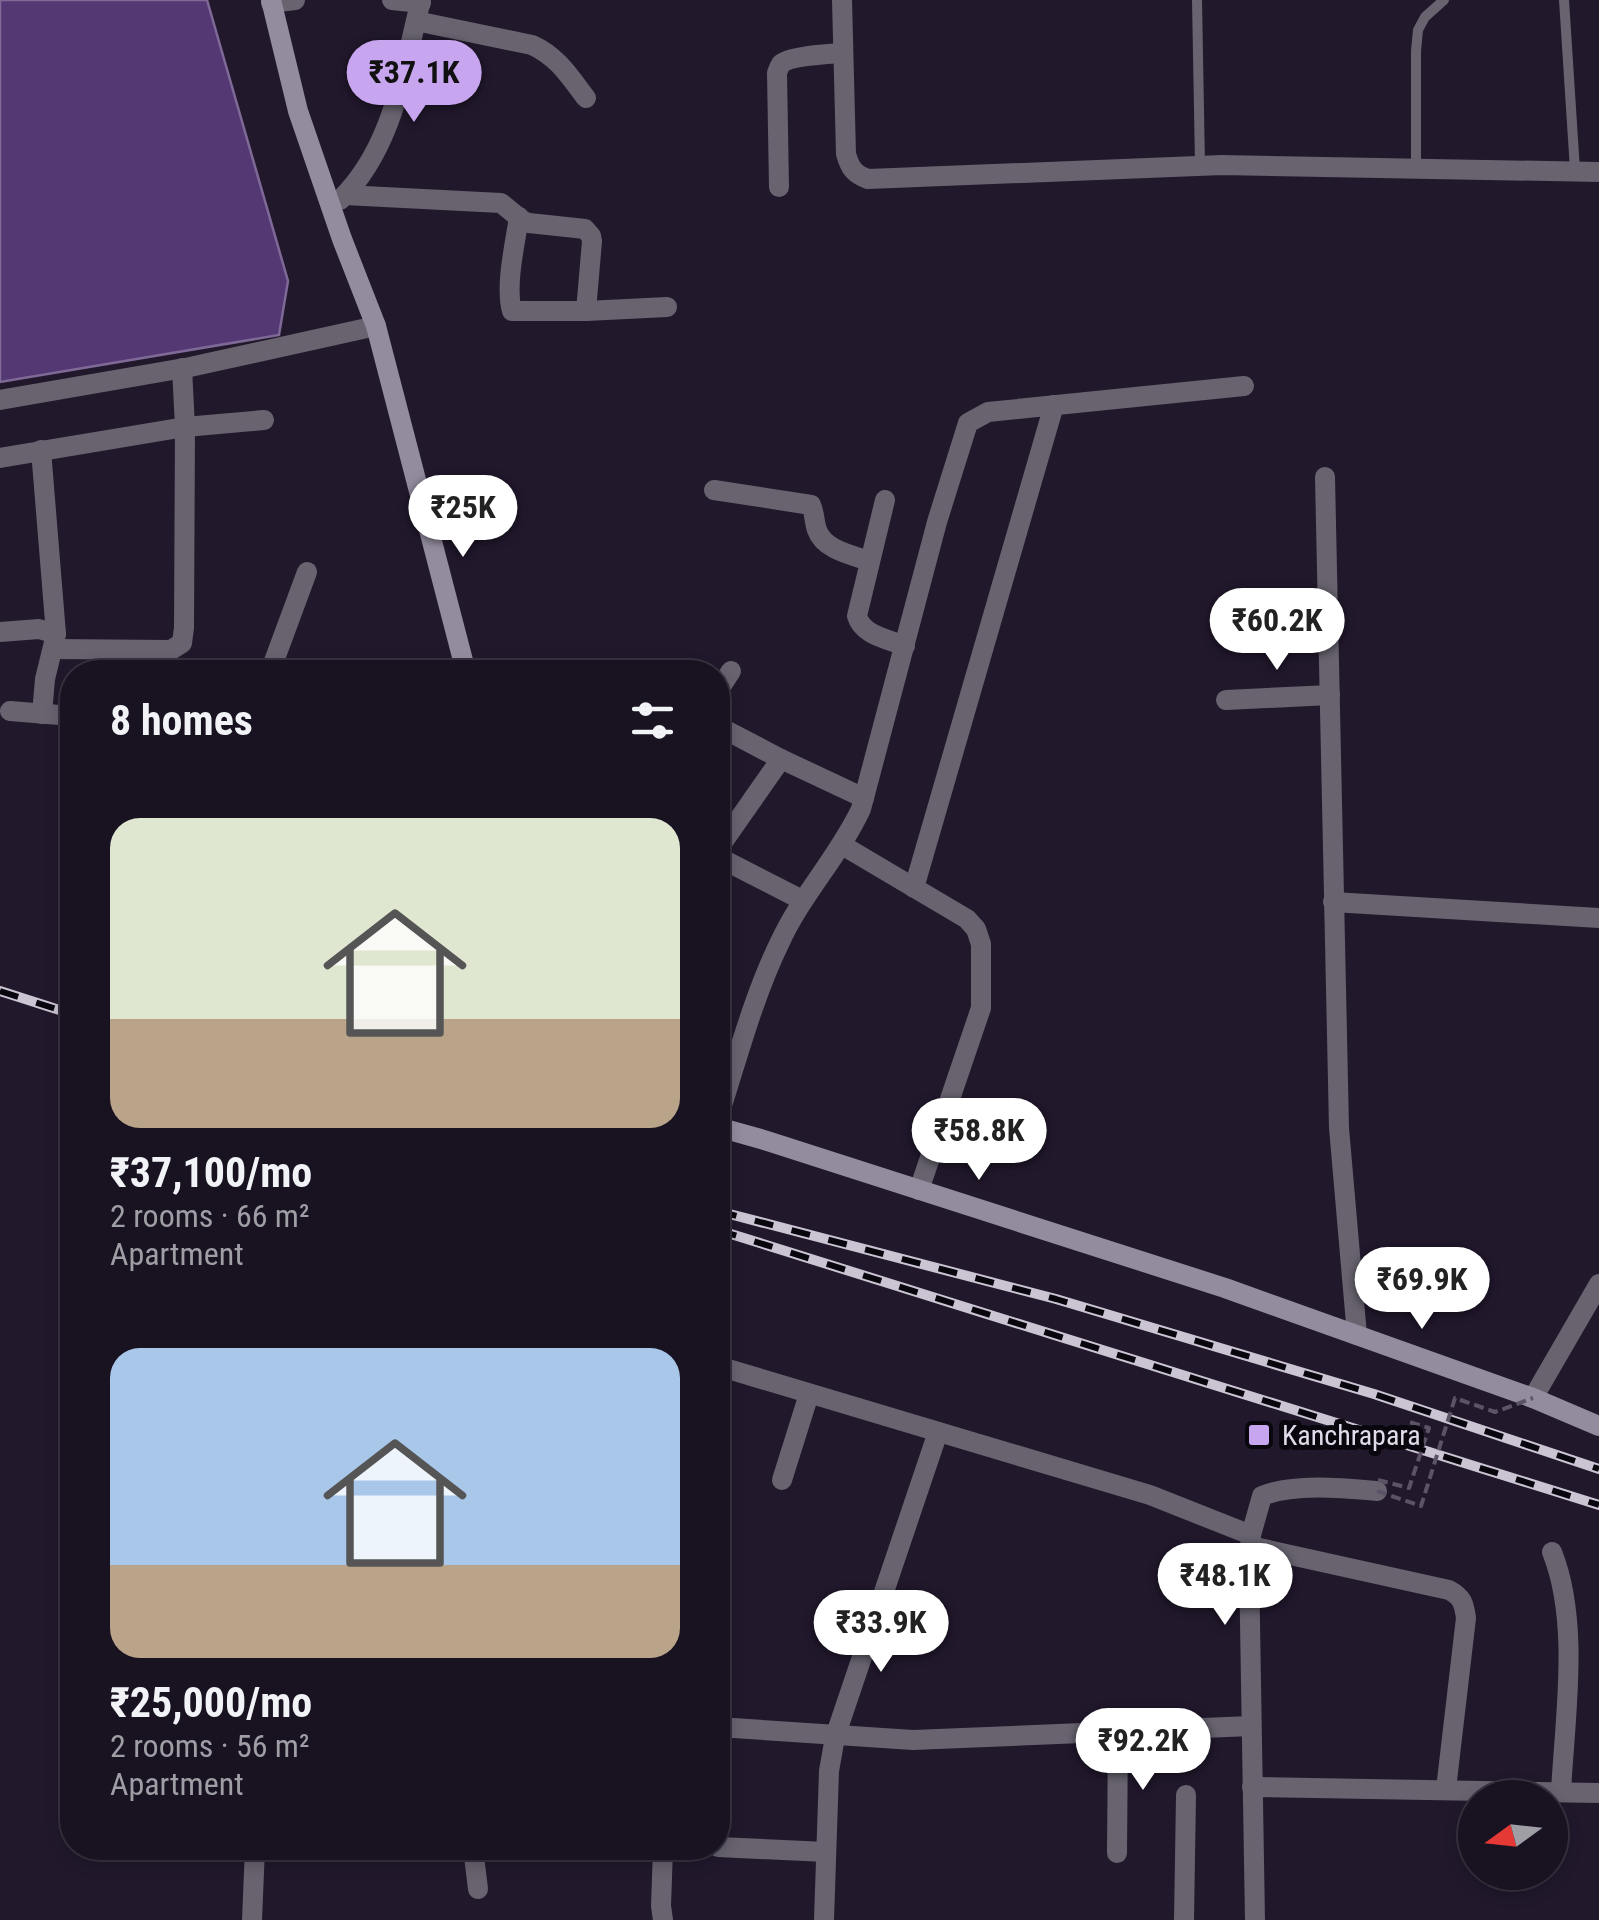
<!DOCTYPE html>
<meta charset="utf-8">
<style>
:root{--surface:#191221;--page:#221b2a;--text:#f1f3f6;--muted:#9f9ea5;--line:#37323f;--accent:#c7a6ef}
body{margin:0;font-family:"Roboto Condensed",sans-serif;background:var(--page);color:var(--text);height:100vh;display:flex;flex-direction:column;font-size:38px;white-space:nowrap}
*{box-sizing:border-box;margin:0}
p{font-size:32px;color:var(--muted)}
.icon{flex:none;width:55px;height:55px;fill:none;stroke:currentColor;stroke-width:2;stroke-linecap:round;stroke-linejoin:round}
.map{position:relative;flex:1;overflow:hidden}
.details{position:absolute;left:60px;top:660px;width:670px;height:1200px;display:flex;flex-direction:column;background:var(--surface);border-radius:40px;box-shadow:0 5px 15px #0003,0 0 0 2px var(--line)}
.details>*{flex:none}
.needle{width:65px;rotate:255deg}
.fabs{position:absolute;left:1458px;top:1780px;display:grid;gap:20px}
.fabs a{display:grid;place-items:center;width:110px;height:110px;border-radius:50%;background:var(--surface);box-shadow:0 5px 15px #0003,0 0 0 2px var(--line);font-size:50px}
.price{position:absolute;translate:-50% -85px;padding:0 22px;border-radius:35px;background:#fff;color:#222;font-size:32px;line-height:65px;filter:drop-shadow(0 2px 5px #0008)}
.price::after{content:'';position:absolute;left:50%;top:60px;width:30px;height:22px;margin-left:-15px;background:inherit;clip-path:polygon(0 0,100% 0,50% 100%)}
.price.current{background:var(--accent);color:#111}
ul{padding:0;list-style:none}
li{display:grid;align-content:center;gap:20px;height:530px;padding:0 50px}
li span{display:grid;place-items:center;height:310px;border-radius:30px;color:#555}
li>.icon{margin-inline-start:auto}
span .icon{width:180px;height:180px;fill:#fffc;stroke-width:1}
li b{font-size:42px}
h2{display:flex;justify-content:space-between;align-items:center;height:120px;padding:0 50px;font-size:42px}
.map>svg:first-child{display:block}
</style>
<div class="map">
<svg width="1599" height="1920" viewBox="0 0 1599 1920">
<rect width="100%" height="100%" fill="#21182c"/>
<polygon fill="#543873" stroke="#7f6997" stroke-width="2.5" points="0,0 207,0 288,281 279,335 0,382"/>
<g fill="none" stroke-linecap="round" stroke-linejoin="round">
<g stroke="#68636f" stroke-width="10">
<polyline points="1197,0 1200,165"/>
<polyline points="1564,0 1575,170"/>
<polyline points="1416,168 1416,51 1418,30 1425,17 1444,0"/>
</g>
<g stroke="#68636f" stroke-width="20">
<polyline points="392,0 421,3"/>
<path d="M 842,0 L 846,154 C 850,168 854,174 868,179 L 1222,165 L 1599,172"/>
<polyline points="271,3 295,0"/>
<path d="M 416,21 L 532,45 C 557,56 570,77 586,98"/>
<path d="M 779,187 L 777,73 C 778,70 779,67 781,64 C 789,56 830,54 843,53"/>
<polyline points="345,195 501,203 523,221 529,223 585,229 591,236 592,241 586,311"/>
<path d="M 340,200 C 394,147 403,70 421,0"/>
<path d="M 519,217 C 515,244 505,286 512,311 L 586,311 L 667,307"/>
<polyline points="0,400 190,367 376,326"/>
<polyline points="41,450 56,634 45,679 42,714"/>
<polyline points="0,458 185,427 264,420"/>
<polyline points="1325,477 1339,1128 1357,1335"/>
<path d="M 714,490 L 811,505 C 815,514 814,522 817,530 C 824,550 852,555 869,561"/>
<path d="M 885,500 L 857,616 C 862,635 888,639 905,646"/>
<polyline points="0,632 39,629 56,634"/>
<polyline points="53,649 171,650 182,643 184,628 185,427 182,368"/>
<polyline points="270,672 307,572"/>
<polyline points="718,691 731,671"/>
<polyline points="1226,700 1330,695"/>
<polyline points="10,711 72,716"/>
<polyline points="718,726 781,759 864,798"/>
<polyline points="842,845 967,919 976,929 981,944 981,1008 919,1190"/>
<polyline points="718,849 781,759"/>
<polyline points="718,857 802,900"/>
<polyline points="914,888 1054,405"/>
<polyline points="1333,902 1599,918"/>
<path d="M 718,1118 C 737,1060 753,997 780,942 C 802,894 839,856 861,809 L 937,522 L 968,423 L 988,412 L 1244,386"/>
<polyline points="718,1366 1150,1495 1251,1535"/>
<polyline points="1533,1398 1599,1284"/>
<polyline points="782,1480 809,1394"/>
<path d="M 1250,1546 L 1449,1590 C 1462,1597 1464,1603 1466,1618 L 1446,1789"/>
<path d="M 1552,1552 C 1580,1622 1565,1716 1561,1791"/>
<polyline points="718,1727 913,1740 1251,1726"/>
<polyline points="1252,1787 1599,1793"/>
<polyline points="718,1847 826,1852"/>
<polyline points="473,1848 478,1889"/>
<polyline points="663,1848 661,1906 663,1920"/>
<polyline points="1117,1853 1118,1732"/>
<polyline points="252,1920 255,1848"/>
<polyline points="824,1920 829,1771 835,1737 938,1432"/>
<polyline points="1184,1920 1186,1795"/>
<path d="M 1255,1920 L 1249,1563 L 1251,1535 L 1262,1496 C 1294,1483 1343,1488 1377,1491"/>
</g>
<g stroke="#938c9e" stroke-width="20">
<polyline points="271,0 298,111 342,239 376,326 466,672"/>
<polyline points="718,1127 764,1140 1225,1288 1533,1398 1599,1426"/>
</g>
<defs>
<g id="rail">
<polyline points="0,991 72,1014"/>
<polyline points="718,1211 1056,1299 1374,1394 1599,1469"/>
<polyline points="718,1230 1599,1505"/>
</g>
</defs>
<use href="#rail" stroke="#cac4d3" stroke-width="10"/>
<use href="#rail" stroke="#09060e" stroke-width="6" stroke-dasharray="19" stroke-linecap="butt"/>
<g stroke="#5c5466" stroke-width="4" stroke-dasharray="10 5" stroke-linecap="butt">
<polyline points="1378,1480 1409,1488 1429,1428 1406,1421"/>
<polyline points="1377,1491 1421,1506 1455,1398 1495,1412 1533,1398"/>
</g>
</g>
<rect fill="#c7a6ef" stroke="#09060e" stroke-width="4" x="1247" y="1423" width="24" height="24" rx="5"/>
<g text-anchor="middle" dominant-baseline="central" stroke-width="10" stroke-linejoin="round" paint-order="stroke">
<g font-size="28" fill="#e2dcea" stroke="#09060e" text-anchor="start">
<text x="1282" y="1435">Kanchrapara</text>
</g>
</g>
</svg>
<div class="fabs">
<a><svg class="needle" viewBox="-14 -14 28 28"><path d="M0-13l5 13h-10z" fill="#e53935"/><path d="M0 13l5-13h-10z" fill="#9f9ea5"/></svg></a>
</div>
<b class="price current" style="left:414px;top:125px">₹37.1K</b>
<b class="price" style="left:463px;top:560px">₹25K</b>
<b class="price" style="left:1277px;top:673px">₹60.2K</b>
<b class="price" style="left:979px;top:1183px">₹58.8K</b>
<b class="price" style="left:1422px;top:1332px">₹69.9K</b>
<b class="price" style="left:1225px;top:1628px">₹48.1K</b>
<b class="price" style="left:881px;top:1675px">₹33.9K</b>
<b class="price" style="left:1143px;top:1793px">₹92.2K</b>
<section class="details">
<h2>8 homes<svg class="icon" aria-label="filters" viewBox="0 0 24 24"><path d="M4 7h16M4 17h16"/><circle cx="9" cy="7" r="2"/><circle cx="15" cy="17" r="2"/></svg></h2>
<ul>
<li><span style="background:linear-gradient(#dfe7d0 65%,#b9a48a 0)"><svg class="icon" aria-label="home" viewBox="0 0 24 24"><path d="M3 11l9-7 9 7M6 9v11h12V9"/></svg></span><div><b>₹37,100/mo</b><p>2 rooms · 66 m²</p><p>Apartment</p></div></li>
<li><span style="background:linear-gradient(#a9c7e8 70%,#b9a48a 0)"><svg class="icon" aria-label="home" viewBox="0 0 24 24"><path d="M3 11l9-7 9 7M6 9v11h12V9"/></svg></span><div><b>₹25,000/mo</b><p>2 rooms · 56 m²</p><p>Apartment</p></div></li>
</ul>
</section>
</div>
